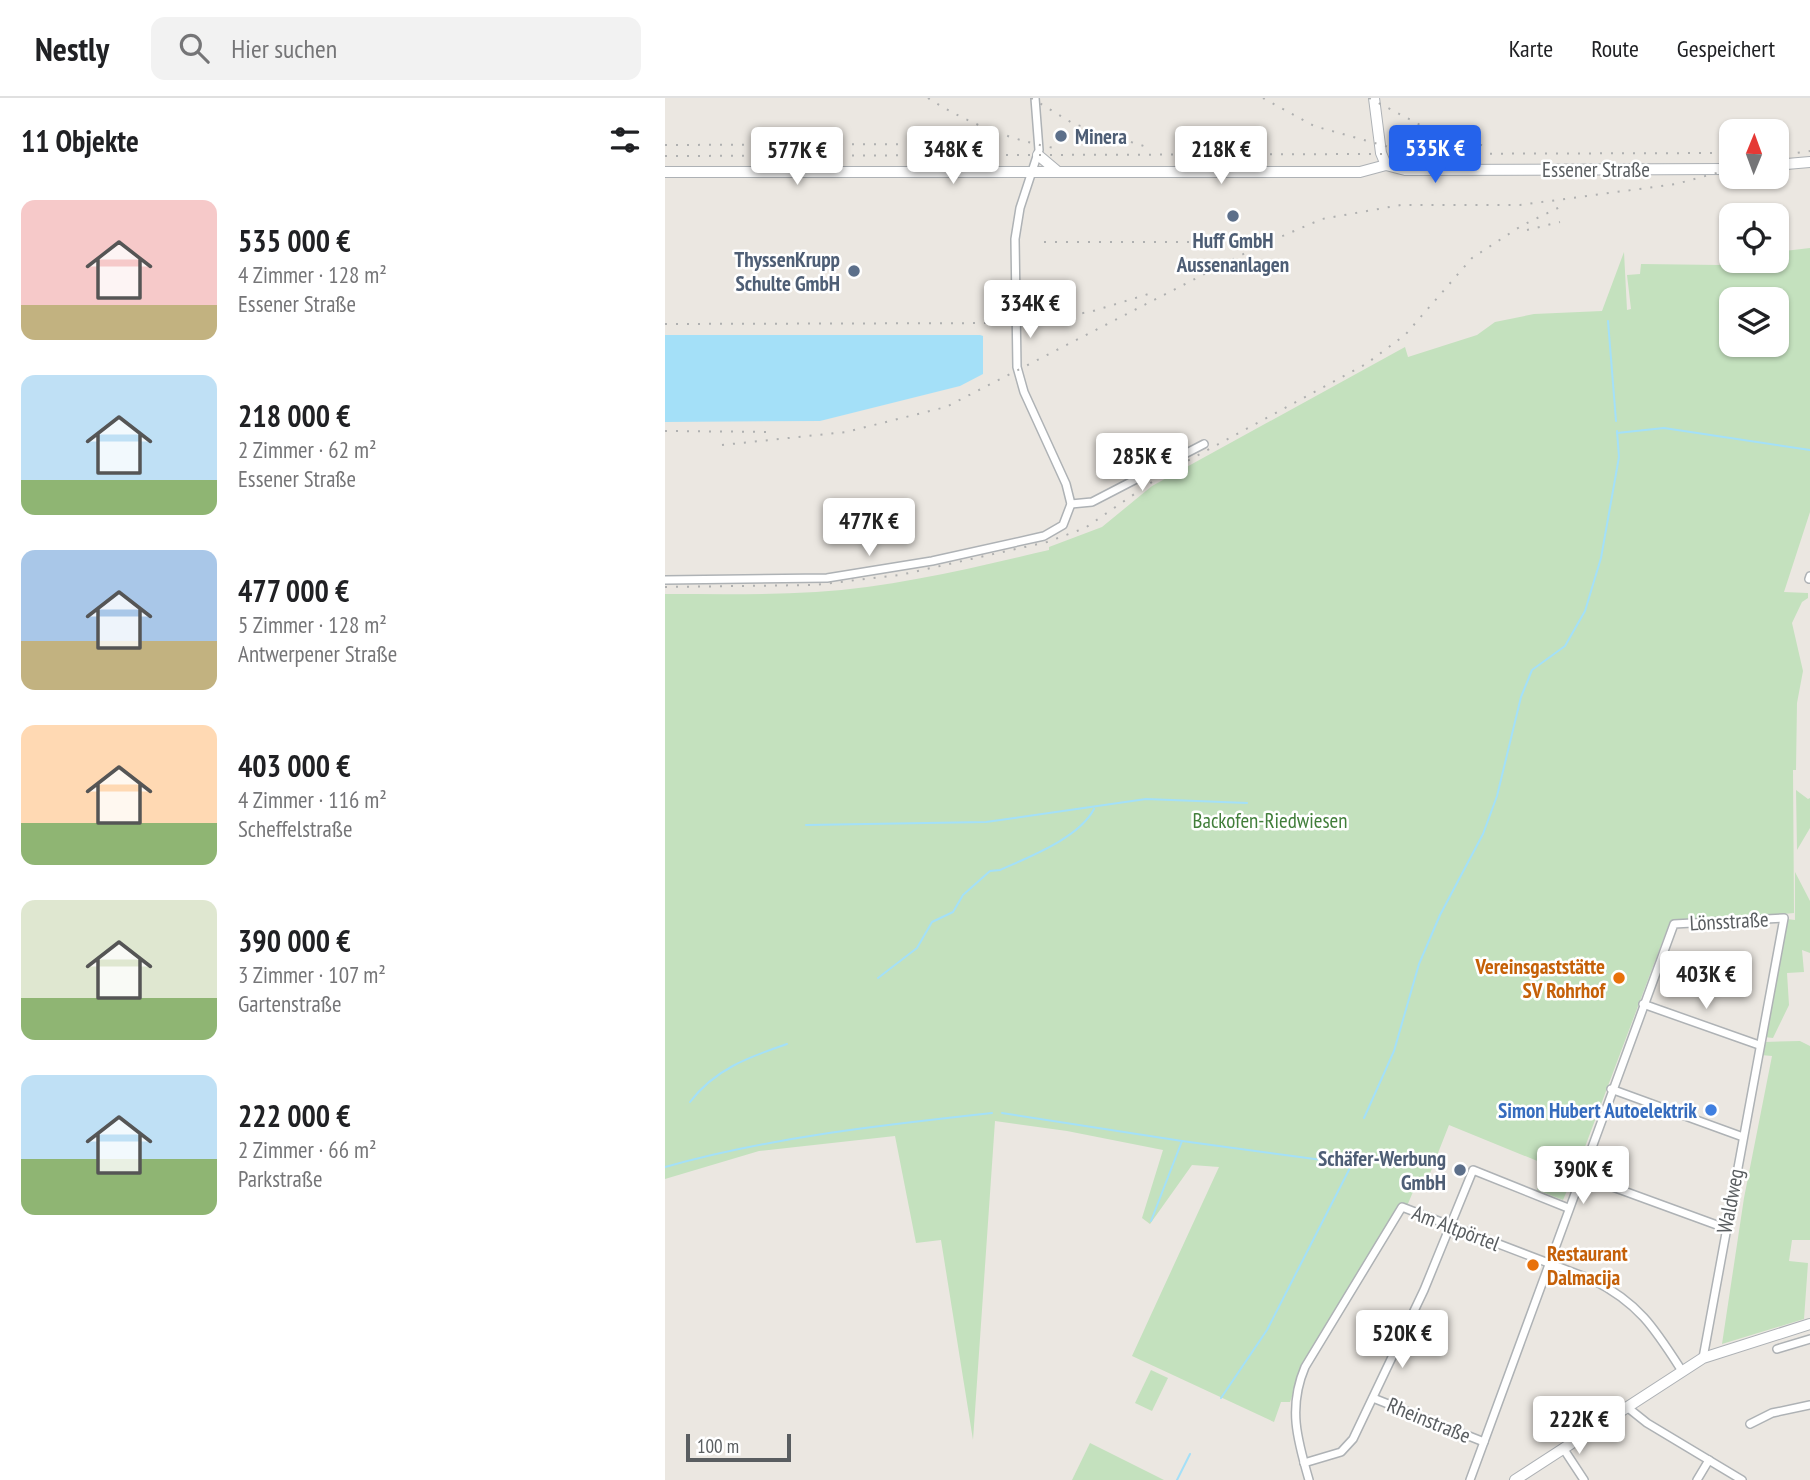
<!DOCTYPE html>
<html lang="de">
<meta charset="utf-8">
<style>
:root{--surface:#fff;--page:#f2f2f2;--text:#202124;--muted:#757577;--line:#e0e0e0;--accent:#2563eb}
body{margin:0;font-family:"PT Sans Narrow",sans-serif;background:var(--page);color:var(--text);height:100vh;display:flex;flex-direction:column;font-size:26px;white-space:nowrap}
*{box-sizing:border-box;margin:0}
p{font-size:23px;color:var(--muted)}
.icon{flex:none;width:38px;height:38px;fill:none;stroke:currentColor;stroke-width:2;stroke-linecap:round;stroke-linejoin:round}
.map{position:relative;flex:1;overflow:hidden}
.side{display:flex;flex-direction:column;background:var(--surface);width:665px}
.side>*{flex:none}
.needle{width:46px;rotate:1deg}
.fabs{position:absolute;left:1054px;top:21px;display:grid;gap:14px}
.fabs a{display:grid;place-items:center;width:70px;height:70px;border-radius:14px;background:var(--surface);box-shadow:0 2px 5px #0004;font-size:35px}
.scale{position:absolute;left:21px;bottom:18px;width:105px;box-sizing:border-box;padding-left:7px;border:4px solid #595d60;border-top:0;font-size:19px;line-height:24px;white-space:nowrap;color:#595d60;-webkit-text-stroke:5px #fff;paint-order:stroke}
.price{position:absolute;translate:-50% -60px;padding:0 16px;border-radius:7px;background:#fff;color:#222;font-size:23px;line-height:46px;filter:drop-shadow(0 2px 4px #0008)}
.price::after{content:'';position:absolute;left:50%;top:42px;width:21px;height:16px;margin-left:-10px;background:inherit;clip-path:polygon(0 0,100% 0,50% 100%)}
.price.current{background:var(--accent);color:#fff}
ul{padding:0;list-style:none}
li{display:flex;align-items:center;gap:21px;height:175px;padding:0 21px}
li span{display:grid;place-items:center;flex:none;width:196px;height:140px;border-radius:14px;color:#555}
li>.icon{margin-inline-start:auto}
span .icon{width:84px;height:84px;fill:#fffc;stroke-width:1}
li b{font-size:30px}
h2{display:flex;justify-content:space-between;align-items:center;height:84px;padding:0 21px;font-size:30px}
header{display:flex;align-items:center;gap:42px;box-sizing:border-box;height:98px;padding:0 35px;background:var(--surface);border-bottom:2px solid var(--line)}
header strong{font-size:33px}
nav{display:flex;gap:38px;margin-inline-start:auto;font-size:24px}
.search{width:490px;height:63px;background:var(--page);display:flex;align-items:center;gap:18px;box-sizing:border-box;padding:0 24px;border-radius:14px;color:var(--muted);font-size:26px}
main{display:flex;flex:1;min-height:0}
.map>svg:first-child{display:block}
</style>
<header>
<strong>Nestly</strong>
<div class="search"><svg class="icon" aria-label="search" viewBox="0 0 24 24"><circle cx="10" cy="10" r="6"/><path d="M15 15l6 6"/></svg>Hier suchen</div>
<nav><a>Karte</a><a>Route</a><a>Gespeichert</a></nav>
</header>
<main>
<section class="side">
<h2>11 Objekte<svg class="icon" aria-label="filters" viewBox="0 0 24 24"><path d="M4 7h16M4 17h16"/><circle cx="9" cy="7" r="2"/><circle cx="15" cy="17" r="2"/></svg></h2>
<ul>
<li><span style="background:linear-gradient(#f6c9c9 75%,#c2b280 0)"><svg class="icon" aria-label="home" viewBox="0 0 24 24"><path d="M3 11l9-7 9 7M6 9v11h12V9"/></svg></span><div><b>535 000 €</b><p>4 Zimmer · 128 m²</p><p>Essener Straße</p></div></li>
<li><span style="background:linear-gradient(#bfe0f5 75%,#8fb573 0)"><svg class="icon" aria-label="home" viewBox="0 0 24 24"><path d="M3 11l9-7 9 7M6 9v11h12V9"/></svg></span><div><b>218 000 €</b><p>2 Zimmer · 62 m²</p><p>Essener Straße</p></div></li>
<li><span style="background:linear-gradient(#a9c7e8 65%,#c2b280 0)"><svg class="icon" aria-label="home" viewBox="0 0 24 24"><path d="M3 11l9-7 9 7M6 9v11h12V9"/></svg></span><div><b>477 000 €</b><p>5 Zimmer · 128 m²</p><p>Antwerpener Straße</p></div></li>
<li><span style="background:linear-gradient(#ffd9b3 70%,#8fb573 0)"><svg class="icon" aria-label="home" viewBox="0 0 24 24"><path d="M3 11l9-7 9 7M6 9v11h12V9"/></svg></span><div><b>403 000 €</b><p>4 Zimmer · 116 m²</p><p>Scheffelstraße</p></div></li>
<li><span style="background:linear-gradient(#dfe7d0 70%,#8fb573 0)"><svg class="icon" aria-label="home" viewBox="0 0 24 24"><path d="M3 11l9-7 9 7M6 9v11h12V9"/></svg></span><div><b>390 000 €</b><p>3 Zimmer · 107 m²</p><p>Gartenstraße</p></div></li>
<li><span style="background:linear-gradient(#bfe0f5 60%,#8fb573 0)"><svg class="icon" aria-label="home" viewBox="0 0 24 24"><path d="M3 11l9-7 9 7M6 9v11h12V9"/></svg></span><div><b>222 000 €</b><p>2 Zimmer · 66 m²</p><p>Parkstraße</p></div></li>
</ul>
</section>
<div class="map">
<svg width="1145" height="1382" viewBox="0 0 1145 1382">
<rect width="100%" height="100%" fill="#ebe7e1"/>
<g fill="#c4e1be" fill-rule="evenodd">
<path d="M 1145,150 L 1145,414 L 1119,494 L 1143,495 L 1143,500 L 1137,504 L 1127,525 L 1138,573 L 1132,605 L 1131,672 L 1128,672 L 1129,815 L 1004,826 L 909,1078 L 784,1027 L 762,1083 L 753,1082 L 742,1108 L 637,1270 L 625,1304 L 616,1304 L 609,1324 L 467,1258 L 554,1069 L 527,1067 L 485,1126 L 477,1120 L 498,1052 L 402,1033 L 330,1023 L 308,1342 L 276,1142 L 251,1145 L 230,1038 L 94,1053 L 0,1081 L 0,496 C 50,496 101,497 151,494 C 230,489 307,470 384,452 L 384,449 L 437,429 L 487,388 L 740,249 L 743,259 L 812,237 L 830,224 L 869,216 L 937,213 L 959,154 L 962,212 L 966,211 L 962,177 L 975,176 L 976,166 L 1055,167 L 1072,163 L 1111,163 L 1111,154 ZM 1066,201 L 1111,201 L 1111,247 L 1066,247 Z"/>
<polygon points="1131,692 1143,701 1145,700 1145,730 1132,752"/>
<polygon points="1130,774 1145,803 1145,855 1137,852 1139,874 1122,875 1124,907 1108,940 1099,939 1122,821 1130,822"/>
<polygon points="1135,943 1145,948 1145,1142 1127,1142 1124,1163 1143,1165 1139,1221 1057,1246 1079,1100 1107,958 1096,957 1099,944"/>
<polygon points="881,1069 907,1081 898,1102 872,1092"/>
<polygon points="486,1272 503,1280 487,1313 470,1305"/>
<polygon points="425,1345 499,1382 407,1382"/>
</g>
<polygon fill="#a4e0f8" points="0,237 315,237 318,238 318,276 295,288 155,323 0,324"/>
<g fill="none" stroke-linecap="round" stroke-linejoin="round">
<g stroke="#a4e0f8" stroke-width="2">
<polyline points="943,223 951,323"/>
<polyline points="952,335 999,330 1145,352"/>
<polyline points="141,727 321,724 481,701 582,705"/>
<path d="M 213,880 L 252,850 L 267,824 L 288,814 L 298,797 L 325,773 L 335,772 C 364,759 414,740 429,711"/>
<path d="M 25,1004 C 50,971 84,959 122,946"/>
<polyline points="337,1015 517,1043 486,1123"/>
<polyline points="699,1020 729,953 754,866 775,817 818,736 832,698 856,599 867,572 900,548 920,513 936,460 954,359 952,333"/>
<polyline points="517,1043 687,1066 602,1232 556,1300"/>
<path d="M 0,1069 C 107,1039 217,1027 327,1015"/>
<polyline points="512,1382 525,1356"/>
</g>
<defs>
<g id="street">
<polyline points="406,406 427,404 539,346"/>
<polyline points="1144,481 1145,478"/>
<polyline points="0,482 162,480 267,463 379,438 398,427 406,406 401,386 359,294 352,269 350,141 355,110 374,52 370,0"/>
<polyline points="978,906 1094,947"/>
<polyline points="946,991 1078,1039"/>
<polyline points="915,1077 1060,1130"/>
<polyline points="1112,1251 1145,1241"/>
<polyline points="708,1300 819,1344"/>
<polyline points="962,1309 982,1325 1077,1382"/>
<polyline points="1085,1326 1107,1315 1145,1307"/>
<polyline points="898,1350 919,1382"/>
<polyline points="639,1365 676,1354 688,1341 759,1192 808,1072 903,1110"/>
<path d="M 644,1382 C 632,1341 623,1309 640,1269 L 737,1109 L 928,1182 C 974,1205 990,1231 1017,1273"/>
<polyline points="805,1382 1009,826 1119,820 1038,1260"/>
<polyline points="1032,1382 1044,1362"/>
</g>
<g id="secondary">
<polyline points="709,0 716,55 721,67"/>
<polyline points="373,57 392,73"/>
<polyline points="1111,67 1145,64"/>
<polyline points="0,74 695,74 721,67 740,72 1066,71"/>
<polyline points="850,1382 1038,1260 1145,1226"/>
</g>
</defs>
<use href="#street" stroke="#aeb2b5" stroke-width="10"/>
<use href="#secondary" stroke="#adb1b5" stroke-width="12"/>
<use href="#street" stroke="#fff" stroke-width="7"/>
<use href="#secondary" stroke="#fff" stroke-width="10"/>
<g stroke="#afb0b0" stroke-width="2" stroke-dasharray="2 9" stroke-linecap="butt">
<path d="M 263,0 C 302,25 343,41 389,50"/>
<polyline points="366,0 409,26 485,50"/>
<polyline points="598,0 649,28 724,49"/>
<polyline points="704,0 763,31 823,49"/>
<polyline points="0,47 268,46 297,49"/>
<polyline points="0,58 1066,55"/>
<polyline points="1111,58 1145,53"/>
<polyline points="862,132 895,124"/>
<polyline points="379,144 565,144 602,139"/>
<polyline points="0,226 351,225 425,214 490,194"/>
<polyline points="0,333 110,334"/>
<polyline points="57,347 181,334 281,309 592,149 657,121 736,107 855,107 1011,86 1066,71"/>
<polyline points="0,489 149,487 235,477 382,444 420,430 500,375 701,266 740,237 807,160 856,128 901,106"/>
</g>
</g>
<g fill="#5c6f8a" stroke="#fff" stroke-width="2.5">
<circle cx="396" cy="38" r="7"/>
<circle cx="568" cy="118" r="7"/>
<circle cx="189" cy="173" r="7"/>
<circle cx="795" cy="1072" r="7"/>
</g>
<g fill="#e8710a" stroke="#fff" stroke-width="2.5">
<circle cx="954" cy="880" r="7"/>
<circle cx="868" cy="1167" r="7"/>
</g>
<circle fill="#3f7fe0" stroke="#fff" stroke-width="2.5" cx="1046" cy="1012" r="7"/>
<g text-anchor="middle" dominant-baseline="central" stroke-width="5" stroke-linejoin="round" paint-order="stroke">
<g font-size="21" font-weight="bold" fill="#4e5e75" stroke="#fff" text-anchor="end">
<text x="410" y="38" text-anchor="start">Minera</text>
<text x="568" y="142" text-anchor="middle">Huff GmbH<tspan x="568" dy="24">Aussenanlagen</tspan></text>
<text x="175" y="161">ThyssenKrupp<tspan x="175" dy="24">Schulte GmbH</tspan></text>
<text x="781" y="1060">Schäfer-Werbung<tspan x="781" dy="24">GmbH</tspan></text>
</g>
<g font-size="21" fill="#595d60" stroke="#fff">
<text x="931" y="71">Essener Straße</text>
<text transform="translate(1064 823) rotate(-3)">Lönsstraße</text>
<text transform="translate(1065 1103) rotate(-79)">Waldweg</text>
<text transform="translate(791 1130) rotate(21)">Am Altpörtel</text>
<text transform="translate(764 1322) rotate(22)">Rheinstraße</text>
</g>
<g font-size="21" fill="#417e3a" stroke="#fff">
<text x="605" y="722">Backofen-Riedwiesen</text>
</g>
<g font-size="21" font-weight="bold" fill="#c56008" stroke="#fff" text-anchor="end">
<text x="940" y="868">Vereinsgaststätte<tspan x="940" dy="24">SV Rohrhof</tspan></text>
<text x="882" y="1155" text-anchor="start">Restaurant<tspan x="882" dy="24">Dalmacija</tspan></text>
</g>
<g font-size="21" font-weight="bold" fill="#366cbe" stroke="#fff" text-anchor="end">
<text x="1032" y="1012">Simon Hubert Autoelektrik</text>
</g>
</g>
</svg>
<div class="fabs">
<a><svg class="needle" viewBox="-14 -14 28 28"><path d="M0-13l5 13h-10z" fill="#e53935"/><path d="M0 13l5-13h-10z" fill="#757577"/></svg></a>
<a><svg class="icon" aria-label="locate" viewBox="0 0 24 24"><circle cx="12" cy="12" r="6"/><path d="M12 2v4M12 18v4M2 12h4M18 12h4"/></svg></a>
<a><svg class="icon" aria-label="layers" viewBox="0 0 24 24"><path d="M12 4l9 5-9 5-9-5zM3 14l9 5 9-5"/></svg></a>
</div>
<div class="scale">100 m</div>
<b class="price current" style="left:770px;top:87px">535K €</b>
<b class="price" style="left:288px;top:88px">348K €</b>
<b class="price" style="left:556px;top:88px">218K €</b>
<b class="price" style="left:132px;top:89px">577K €</b>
<b class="price" style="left:365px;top:242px">334K €</b>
<b class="price" style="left:477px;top:395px">285K €</b>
<b class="price" style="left:204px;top:460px">477K €</b>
<b class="price" style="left:1041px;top:913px">403K €</b>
<b class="price" style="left:918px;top:1108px">390K €</b>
<b class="price" style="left:737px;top:1272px">520K €</b>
<b class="price" style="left:914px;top:1358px">222K €</b>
</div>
</main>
